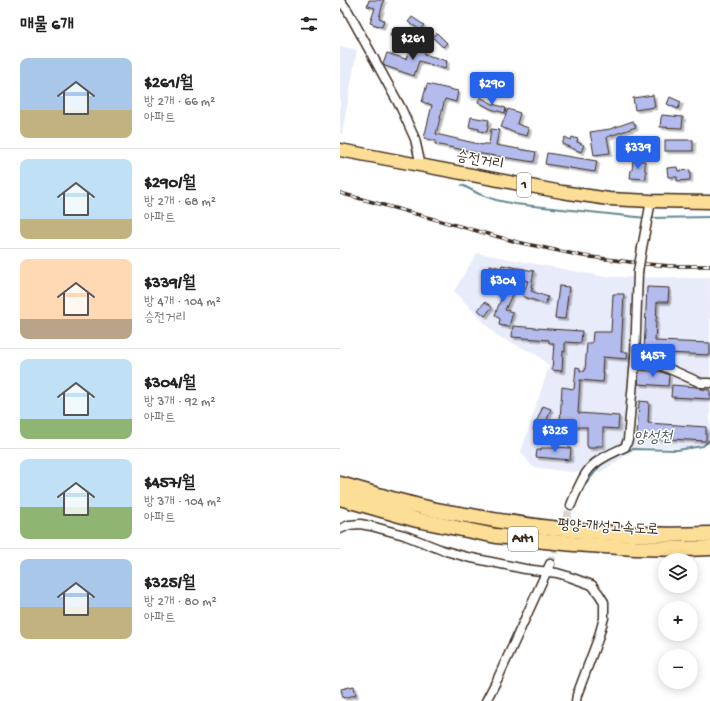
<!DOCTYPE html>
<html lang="ko">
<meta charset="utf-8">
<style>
:root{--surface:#fff;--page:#f2f2f2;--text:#222;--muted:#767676;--line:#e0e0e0;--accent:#2563eb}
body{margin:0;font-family:"Gochi Hand","Poor Story",sans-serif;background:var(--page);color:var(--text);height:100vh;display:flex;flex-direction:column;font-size:15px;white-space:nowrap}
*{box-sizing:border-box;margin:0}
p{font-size:13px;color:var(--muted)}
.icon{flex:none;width:22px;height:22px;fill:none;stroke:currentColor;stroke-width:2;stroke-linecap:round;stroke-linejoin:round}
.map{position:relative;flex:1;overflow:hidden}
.side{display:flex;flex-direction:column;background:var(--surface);width:340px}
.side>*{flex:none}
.buttons{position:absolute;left:318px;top:553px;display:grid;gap:8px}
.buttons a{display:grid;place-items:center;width:40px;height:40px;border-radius:50%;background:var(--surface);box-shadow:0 2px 10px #0003;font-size:20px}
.price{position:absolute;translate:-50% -34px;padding:0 9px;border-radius:4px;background:var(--accent);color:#fff;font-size:13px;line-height:26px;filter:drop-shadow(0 1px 2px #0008)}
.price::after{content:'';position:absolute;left:50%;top:24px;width:12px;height:9px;margin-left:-6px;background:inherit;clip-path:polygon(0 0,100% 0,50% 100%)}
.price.current{background:#222;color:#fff}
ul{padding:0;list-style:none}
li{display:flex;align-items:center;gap:12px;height:100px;padding:0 20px}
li+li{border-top:1px solid var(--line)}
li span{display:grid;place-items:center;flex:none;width:112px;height:80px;border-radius:8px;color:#555}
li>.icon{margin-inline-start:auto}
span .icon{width:48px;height:48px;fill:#fffc;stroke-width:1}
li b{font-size:17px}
h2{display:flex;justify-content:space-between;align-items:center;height:48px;padding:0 20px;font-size:17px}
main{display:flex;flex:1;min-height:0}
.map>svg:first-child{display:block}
</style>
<main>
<section class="side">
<h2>매물 6개<svg class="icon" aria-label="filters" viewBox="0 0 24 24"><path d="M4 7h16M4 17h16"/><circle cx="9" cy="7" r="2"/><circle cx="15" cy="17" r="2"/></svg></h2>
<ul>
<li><span style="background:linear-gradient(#a9c7e8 65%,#c2b280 0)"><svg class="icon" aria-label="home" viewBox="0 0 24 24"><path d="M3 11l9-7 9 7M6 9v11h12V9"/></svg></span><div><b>$261/월</b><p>방 2개 · 66 m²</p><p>아파트</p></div></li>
<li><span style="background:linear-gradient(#bfe0f5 75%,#c2b280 0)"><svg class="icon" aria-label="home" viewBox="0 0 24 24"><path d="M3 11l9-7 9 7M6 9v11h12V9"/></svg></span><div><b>$290/월</b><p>방 2개 · 68 m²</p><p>아파트</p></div></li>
<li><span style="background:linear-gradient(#ffd9b3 75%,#b9a48a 0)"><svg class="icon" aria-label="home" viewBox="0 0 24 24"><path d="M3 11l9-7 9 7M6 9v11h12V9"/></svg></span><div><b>$339/월</b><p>방 4개 · 104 m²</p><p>승전거리</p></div></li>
<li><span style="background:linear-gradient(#bfe0f5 75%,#8fb573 0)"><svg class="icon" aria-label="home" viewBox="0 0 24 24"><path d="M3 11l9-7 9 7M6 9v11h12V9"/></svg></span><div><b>$304/월</b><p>방 3개 · 92 m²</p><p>아파트</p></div></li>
<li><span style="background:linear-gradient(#bfe0f5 60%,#8fb573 0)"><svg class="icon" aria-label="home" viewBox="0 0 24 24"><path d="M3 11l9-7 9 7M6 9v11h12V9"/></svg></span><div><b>$457/월</b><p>방 3개 · 104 m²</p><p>아파트</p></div></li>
<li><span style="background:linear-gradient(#a9c7e8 60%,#c2b280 0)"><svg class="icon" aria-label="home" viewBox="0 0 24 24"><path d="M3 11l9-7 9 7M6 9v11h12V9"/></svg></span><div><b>$325/월</b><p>방 2개 · 80 m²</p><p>아파트</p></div></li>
</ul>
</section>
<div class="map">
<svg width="370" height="701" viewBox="0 0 370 701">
<defs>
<filter id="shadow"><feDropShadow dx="2.5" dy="2.5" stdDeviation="0" flood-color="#0004"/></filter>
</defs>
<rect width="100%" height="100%" fill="#fff"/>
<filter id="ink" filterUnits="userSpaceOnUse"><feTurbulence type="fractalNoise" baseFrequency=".025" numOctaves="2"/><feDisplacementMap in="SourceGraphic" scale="8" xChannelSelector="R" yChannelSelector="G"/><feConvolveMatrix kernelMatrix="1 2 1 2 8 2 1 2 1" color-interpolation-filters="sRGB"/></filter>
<g filter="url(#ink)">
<g fill="#e8ebfa">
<polygon points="0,46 17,50 2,134 0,133"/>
<polygon points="137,253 266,277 365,278 370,277 370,441 351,448 299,447 261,472 232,472 193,467 181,452 209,366 196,354 157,336 114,291"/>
</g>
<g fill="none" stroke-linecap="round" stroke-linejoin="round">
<g stroke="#638891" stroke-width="2">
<polyline points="122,185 139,194 156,200 175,204 306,218"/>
<polyline points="311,218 370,217"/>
<polyline points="286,451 293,449 337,450 363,446 370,440"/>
<polyline points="239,497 243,488 262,463"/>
<polyline points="191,615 206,581"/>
</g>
</g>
<g fill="#b3bced" stroke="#3b2a1e" filter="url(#shadow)">
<polygon points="29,0 44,0 39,18 44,20 42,27 30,23 35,8 27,6"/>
<polygon points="72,17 84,25 80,30 68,22"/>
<polygon points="52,30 69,35 67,41 50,36"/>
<polygon points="97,33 107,43 103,47 92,37"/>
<polygon points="71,44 86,48 84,54 107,61 105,69 79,61 74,76 45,66 43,64 47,53 66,59"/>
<polygon points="87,84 118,91 116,102 105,99 96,134 143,145 144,144 149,144 151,129 159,130 156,145 196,152 194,162 142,154 95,144 96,141 84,138 92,105 82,102"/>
<polygon points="313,95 315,107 295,110 293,98"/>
<polygon points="140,97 153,104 166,108 165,113 151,109 138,102"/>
<polygon points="330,97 341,102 338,109 327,104"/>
<polygon points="168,109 180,113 177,124 189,128 187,136 175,133 161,127"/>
<polygon points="322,115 343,117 342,128 320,127 321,118"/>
<polygon points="131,117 149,120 147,132 139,131 139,129 129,127"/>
<polygon points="293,121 296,127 267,137 270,153 254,155 250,132 270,129"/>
<polygon points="225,137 231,140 232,137 238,139 237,142 244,145 241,152 222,144"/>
<polygon points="314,139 315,149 296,152 294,143"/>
<rect x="325" y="140" width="28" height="11"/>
<polygon points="207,153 257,161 255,172 205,164"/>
<polygon points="293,160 305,161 305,171 306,171 306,179 290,178 291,170 292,170"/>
<polygon points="337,167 338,171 350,170 350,180 337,181 337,177 328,177 327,168"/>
<polygon points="150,265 161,268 162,265 194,271 191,287 193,288 191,291 208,297 205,304 182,296 188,281 148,273"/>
<polygon points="147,280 174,290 165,310 173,312 169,327 159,325 160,319 155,315 164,291 146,288"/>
<polygon points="219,286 229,287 225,319 215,318"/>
<polygon points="307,287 329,288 328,302 317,302 315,341 370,343 370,355 304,352"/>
<polygon points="273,294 284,294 281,352 288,352 287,359 263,357 262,373 264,373 263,382 240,380 238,413 279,416 278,429 263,428 263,446 256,446 256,448 248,448 248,446 247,446 247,427 235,427 235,441 227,441 228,426 226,426 226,421 220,421 222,387 234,389 236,367 240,368 240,371 245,371 247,343 252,343 253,332 271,332"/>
<polygon points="145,302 152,307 145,316 138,310"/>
<polygon points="173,326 209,329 242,331 241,343 225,342 225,352 223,351 222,371 212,370 214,343 209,343 209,340 172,337"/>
<polygon points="299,370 322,372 329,375 328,386 298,384"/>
<polygon points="332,385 356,387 361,388 361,389 370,390 370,399 331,397"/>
<polygon points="299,401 309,402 308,423 366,427 366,441 297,437"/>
<polygon points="203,406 211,409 202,433 193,430"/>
<polygon points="215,447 231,448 230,460 196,457 197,450 201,450 201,448 215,448"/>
<polygon points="14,686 16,695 3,698 1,689"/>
</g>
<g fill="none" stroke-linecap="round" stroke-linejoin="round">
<polyline stroke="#d8d4d2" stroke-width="8" stroke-dasharray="8 4" stroke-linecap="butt" points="210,564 231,505"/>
<defs>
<g id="minor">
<polyline points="0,0 8,11 61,108 75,139 81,166"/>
<polyline points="302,248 311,201"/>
<polyline points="295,358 316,363 361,383 370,383"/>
<path d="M 231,505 C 236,493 241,478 250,468 C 259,458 273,453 285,447 L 288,440 L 295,358 L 298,272"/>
<polyline points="0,529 9,525 20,524 31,526 64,535 102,550 127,557 185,569 217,573 227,576 252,585 259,594 264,602 264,618 258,639 237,695 236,701"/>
<polyline points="146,701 158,678 210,564"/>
</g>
<polyline id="primary" points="0,150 222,192 269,199 311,201 370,202"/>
<g id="motorway">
<path d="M 0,484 C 26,491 52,500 79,506 C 96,511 114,513 132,516 C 210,531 290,537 370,534"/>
<polyline points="0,498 77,520 156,536 234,544 295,548 345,549 370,548"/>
</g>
</defs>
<use href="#minor" stroke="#3b2a1e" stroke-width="11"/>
<use href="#primary" stroke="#3b2a1e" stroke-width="15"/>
<use href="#motorway" stroke="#3b2a1e" stroke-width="17"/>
<use href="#minor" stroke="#fff" stroke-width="8"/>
<use href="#primary" stroke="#fdde96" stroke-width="12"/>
<use href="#motorway" stroke="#fdde96" stroke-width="14"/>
<defs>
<polyline id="rail" points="0,193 177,242 243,256 306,264 331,266 370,266"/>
</defs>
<use href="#rail" stroke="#3b2a1e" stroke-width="3.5"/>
<use href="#rail" stroke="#fff" stroke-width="2" stroke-dasharray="6" stroke-linecap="butt"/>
<defs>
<polyline id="minor-bridge" points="298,272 302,248"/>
</defs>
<use href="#minor-bridge" stroke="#3b2a1e" stroke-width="11" stroke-linecap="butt"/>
<use href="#minor-bridge" stroke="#fff" stroke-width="8"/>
</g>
</g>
<g text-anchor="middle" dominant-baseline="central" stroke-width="3" stroke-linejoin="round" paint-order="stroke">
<g fill="#fff" stroke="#766a62" stroke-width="1">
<rect x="177" y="173" width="14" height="24" rx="3"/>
<rect x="168" y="527" width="30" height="24" rx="3"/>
</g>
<g font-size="14" font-weight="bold" fill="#3b2a1e">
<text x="184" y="185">1</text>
<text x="183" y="539">AH1</text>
</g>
<g font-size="15" fill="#3b2a1e" stroke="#fff">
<text transform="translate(140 161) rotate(11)">승전거리</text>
<text transform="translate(268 528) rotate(3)">평양-개성고속도로</text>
</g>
<g font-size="16" font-style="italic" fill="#4f5958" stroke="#fff">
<text transform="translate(313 439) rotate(-2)">양성천</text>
</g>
</g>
</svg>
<div class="buttons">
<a><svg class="icon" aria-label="layers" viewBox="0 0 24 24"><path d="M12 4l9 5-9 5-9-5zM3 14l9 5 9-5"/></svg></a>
<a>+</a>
<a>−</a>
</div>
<b class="price current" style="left:73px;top:61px">$261</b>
<b class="price" style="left:152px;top:106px">$290</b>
<b class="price" style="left:298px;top:170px">$339</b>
<b class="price" style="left:163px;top:303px">$304</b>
<b class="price" style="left:313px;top:378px">$457</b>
<b class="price" style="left:215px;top:453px">$325</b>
</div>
</main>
